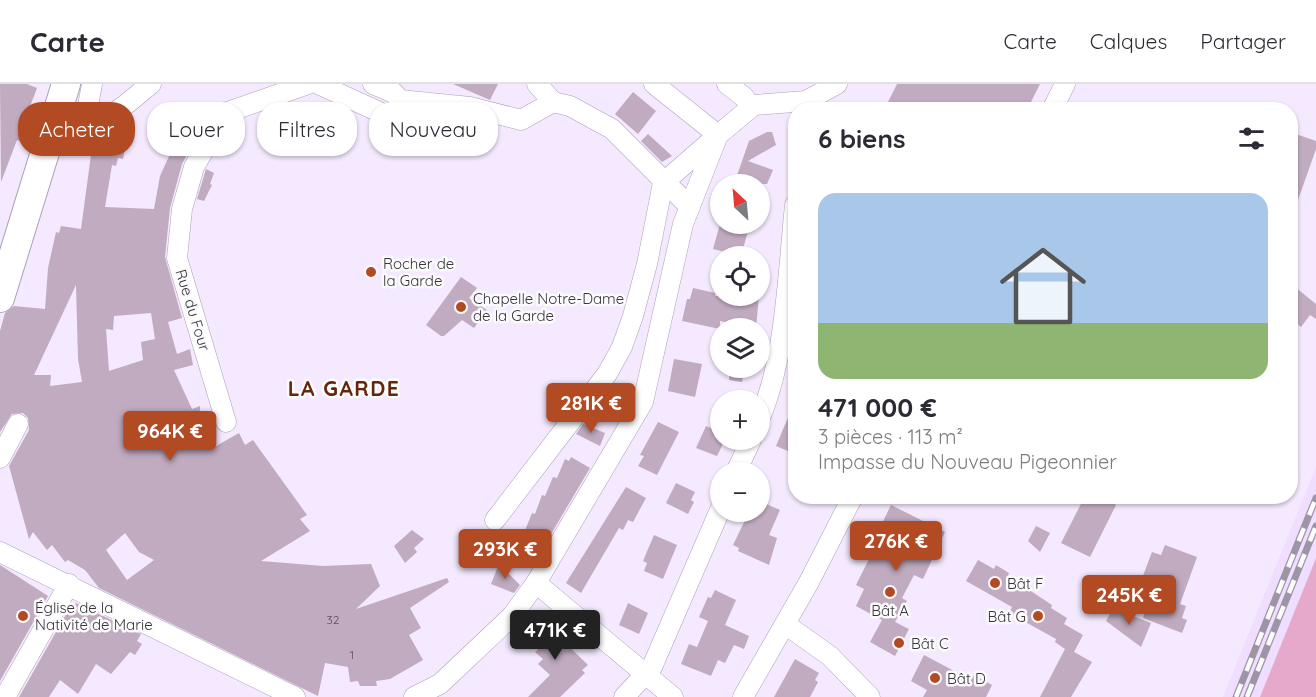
<!DOCTYPE html>
<html lang="fr">
<meta charset="utf-8">
<style>
:root{--surface:#fff;--page:#f2f2f3;--text:#2b2b33;--muted:#7c7c81;--line:#e1e1e2;--accent:#b24b24}
body{margin:0;font-family:Quicksand,sans-serif;background:var(--page);color:var(--text);height:100vh;display:flex;flex-direction:column;font-size:22px;white-space:nowrap}
*{box-sizing:border-box;margin:0}
p{font-size:20px;color:var(--muted)}
.icon{flex:none;width:33px;height:33px;fill:none;stroke:currentColor;stroke-width:2;stroke-linecap:round;stroke-linejoin:round}
.map{position:relative;flex:1;overflow:hidden}
.details{position:absolute;left:788px;top:18px;width:510px;height:402px;display:flex;flex-direction:column;background:var(--surface);border-radius:24px;box-shadow:0 2px 4px #0004}
.details>*{flex:none}
.banner{position:absolute;left:18px;top:18px;width:570px;height:54px;display:flex;gap:12px}
.needle{width:39px;rotate:334deg}
.fabs{position:absolute;left:710px;top:90px;display:grid;gap:12px}
.fabs a{display:grid;place-items:center;width:60px;height:60px;border-radius:50%;background:var(--surface);box-shadow:0 2px 4px #0004;font-size:30px}
.price{position:absolute;translate:-50% -51px;padding:0 14px;border-radius:6px;background:var(--accent);color:#fff;font-size:20px;line-height:39px;filter:drop-shadow(0 2px 3px #0008)}
.price::after{content:'';position:absolute;left:50%;top:36px;width:18px;height:14px;margin-left:-9px;background:inherit;clip-path:polygon(0 0,100% 0,50% 100%)}
.price.active{background:#222;color:#fff}
ul{padding:0;list-style:none}
li{display:grid;align-content:center;gap:12px;height:318px;padding:0 30px}
li+li{border-top:2px solid var(--line)}
li span{display:grid;place-items:center;height:186px;border-radius:18px;color:#555}
li>.icon{margin-inline-start:auto}
span .icon{width:108px;height:108px;fill:#fffc;stroke-width:1}
li b{font-size:26px}
h2{display:flex;justify-content:space-between;align-items:center;height:72px;padding:0 30px;font-size:26px}
.chip{padding:0 21px;border-radius:24px;background:var(--surface);box-shadow:0 2px 4px #0004;font-size:21px;line-height:54px}
.chip.active{background:var(--accent);color:#fff}
header{display:flex;align-items:center;gap:36px;box-sizing:border-box;height:84px;padding:0 30px;background:var(--surface);border-bottom:2px solid var(--line)}
header strong{font-size:28px}
nav{display:flex;gap:33px;margin-inline-start:auto;font-size:21px}
.map>svg:first-child{display:block}
</style>
<header>
<strong>Carte</strong>
<nav><a>Carte</a><a>Calques</a><a>Partager</a></nav>
</header>
<div class="map">
<svg width="1316" height="613" viewBox="0 0 1316 613">
<rect width="100%" height="100%" fill="#f4e9fe"/>
<polygon fill="#efdeff" points="1316,383 1316,474 1260,613 1223,613"/>
<polygon fill="#e7a9cb" points="1316,474 1316,613 1260,613"/>
<g fill="#c1abc0" fill-rule="evenodd">
<polygon points="0,0 27,0 37,4 23,41 28,44 26,51 23,58 17,56 1,98"/>
<polygon points="453,0 498,0 490,16"/>
<polygon points="897,0 1040,0 1027,26 884,26"/>
<polygon points="633,8 656,27 638,50 615,30"/>
<path d="M 194,26 L 208,32 L 182,80 L 170,124 L 165,173 L 182,234 L 168,238 L 177,270 L 190,265 L 193,281 L 174,286 L 192,325 L 200,322 L 200,334 L 209,366 L 239,349 L 245,361 L 253,356 L 307,431 L 300,435 L 310,447 L 261,477 L 323,482 L 371,480 L 380,502 L 356,525 L 447,494 L 449,498 L 410,524 L 421,544 L 409,551 L 423,576 L 390,595 L 376,597 L 377,602 L 360,602 L 358,597 L 350,598 L 348,583 L 325,579 L 318,612 L 99,504 L 85,486 L 68,476 L 65,478 L 52,461 L 47,466 L 33,448 L 29,455 L 9,382 L 29,346 L 28,334 L 23,329 L 12,330 L 0,348 L 0,247 L 5,229 L 14,222 L 45,225 L 48,184 L 56,148 L 59,149 L 61,142 L 81,145 L 93,56 L 126,60 L 123,75 L 118,74 L 116,82 L 112,81 L 105,123 L 154,125 L 160,92 L 175,59 L 170,55 L 177,40 L 184,46 ZM 76,201 L 78,275 L 82,298 L 50,302 L 51,291 L 34,291 ZM 151,229 L 155,255 L 141,258 L 143,276 L 109,287 L 106,245 L 113,246 L 114,232 ZM 125,449 L 139,468 L 154,476 L 127,496 L 106,466 Z"/>
<polygon points="767,48 772,48 776,61 748,77 773,86 767,100 734,100 749,57"/>
<polygon points="1290,48 1316,57 1316,65 1292,133 1290,133"/>
<polygon points="648,50 672,72 662,78 641,57"/>
<polygon points="206,85 214,89 210,100 212,101 204,117 197,115"/>
<polygon points="720,140 750,140 741,172 713,165"/>
<polygon points="461,193 477,204 469,214 487,226 474,244 462,236 444,252 441,252 426,241"/>
<polygon points="1290,199 1316,220 1316,235 1310,231 1301,243 1290,234"/>
<polygon points="693,204 715,209 715,212 759,212 756,244 720,237 720,245 682,237 687,215 690,215"/>
<polygon points="674,275 702,280 695,313 668,307"/>
<polygon points="730,284 744,284 742,298 729,296"/>
<polygon points="795,317 795,370 776,362"/>
<polygon points="658,338 679,348 657,391 638,382 644,372 640,371"/>
<polygon points="583,340 605,349 600,362 576,350"/>
<polygon points="706,342 720,348 720,356 725,356 717,372 696,364"/>
<polygon points="571,373 590,384 531,484 508,475 519,447 524,449 532,429 535,430 542,411 545,412 553,393 557,394 565,375 569,377"/>
<polygon points="676,399 695,408 691,416 694,418 688,430 666,419"/>
<polygon points="626,403 646,414 633,438 628,436 623,446 619,444 581,509 566,499"/>
<polygon points="1085,412 1101,412 1116,421 1090,473 1061,459"/>
<polygon points="764,419 780,426 769,451 777,454 769,481 738,467 739,464 733,461 749,428 759,428"/>
<polygon points="891,421 945,448 923,495 914,491 902,514 907,517 895,538 909,545 895,572 870,558 882,536 856,522 864,505 856,501 871,471 867,470"/>
<polygon points="1036,442 1050,449 1040,468 1028,457"/>
<polygon points="412,446 424,455 414,464 417,468 405,479 394,462"/>
<polygon points="654,451 677,461 663,495 644,487 647,479 643,477"/>
<polygon points="1165,461 1197,473 1180,520 1186,522 1182,534 1187,536 1182,549 1143,534 1154,502 1141,497 1152,468 1161,471"/>
<polygon points="978,476 994,485 996,481 1009,489 1008,492 1052,521 1051,524 1067,534 1064,540 1083,551 1074,568 1092,578 1071,613 1040,613 1065,565 1055,558 1056,555 1009,529 1012,523 966,497"/>
<polygon points="499,480 520,501 514,509 491,500"/>
<polygon points="0,481 48,512 0,597"/>
<polygon points="715,506 736,516 725,541 749,552 744,565 734,561 725,579 718,576 711,592 681,580 689,560 697,563 708,537 699,533 708,513 711,514"/>
<polygon points="76,519 141,550 137,557 142,560 135,571 130,568 111,590 96,580 78,610 60,596 49,613 19,613 69,525 71,526"/>
<polygon points="628,519 648,529 639,550 619,541"/>
<polygon points="1113,524 1151,539 1141,563 1106,537"/>
<polygon points="540,534 588,581 582,586 585,589 560,613 528,613 550,591 538,580 543,575 535,568 538,566 523,550"/>
<polygon points="924,571 971,596 974,591 992,601 986,613 923,613 927,606 911,597"/>
<polygon points="795,575 819,589 815,596 818,598 810,613 774,613"/>
</g>
<g fill="none" stroke-linecap="round" stroke-linejoin="round">
<defs>
<g id="street">
<path d="M 92,0 L 85,38 C 111,38 131,15 151,0"/>
<polyline points="318,0 388,32 399,31 403,20 394,9 373,0"/>
<polyline points="537,0 553,18 570,22 612,45 690,123"/>
<polyline points="727,0 744,13 751,23"/>
<polyline points="400,16 470,23 521,36 553,18"/>
<polyline points="1052,26 1065,0"/>
<path d="M 759,336 C 786,275 788,188 795,121"/>
<polyline points="226,338 177,174 182,125 194,83 225,29 308,0"/>
<polyline points="0,374 18,340"/>
<polyline points="736,388 751,356"/>
<polyline points="495,436 607,290 622,263 633,232 647,180 663,99 718,51 654,0"/>
<polyline points="0,468 295,613"/>
<polyline points="536,499 673,613"/>
<polyline points="785,540 830,572 870,613"/>
<polyline points="5,613 69,500"/>
<polyline points="414,613 440,600 512,532 536,499 643,318 683,140 718,51 754,21 806,17 837,0"/>
<polyline points="624,613 652,583 720,426"/>
<polyline points="743,613 809,498 853,412"/>
</g>
<polyline id="secondary" points="0,214 66,0"/>
</defs>
<use href="#street" stroke="#aca0b8" stroke-width="21"/>
<use href="#secondary" stroke="#aca0b8" stroke-width="30"/>
<use href="#street" stroke="#fff" stroke-width="20"/>
<use href="#secondary" stroke="#fff" stroke-width="28"/>
<defs>
<g id="rail">
<polyline points="1236,613 1316,414"/>
<polyline points="1247,613 1316,442"/>
</g>
</defs>
<use href="#rail" stroke="#9d95a5" stroke-width="7"/>
<use href="#rail" stroke="#fbfbfb" stroke-width="4.5" stroke-dasharray="14" stroke-linecap="butt"/>
</g>
<g fill="#b24b24" stroke="#fbfbfb" stroke-width="2">
<circle cx="371" cy="188" r="6"/>
<circle cx="461" cy="223" r="6"/>
<circle cx="995" cy="499" r="6"/>
<circle cx="890" cy="508" r="6"/>
<circle cx="23" cy="532" r="6"/>
<circle cx="1038" cy="532" r="6"/>
<circle cx="899" cy="559" r="6"/>
<circle cx="935" cy="594" r="6"/>
</g>
<g text-anchor="middle" dominant-baseline="central" stroke-width="5" stroke-linejoin="round" paint-order="stroke">
<g font-size="12" fill="#5a515e">
<text x="333" y="535">32</text>
<text x="352" y="570">1</text>
</g>
<g font-size="15" fill="#38333d" stroke="#fbfbfb" text-anchor="start">
<text x="383" y="179">Rocher de<tspan x="383" dy="17">la Garde</tspan></text>
<text x="473" y="214">Chapelle Notre-Dame<tspan x="473" dy="17">de la Garde</tspan></text>
<text x="1007" y="499">Bât F</text>
<text x="35" y="523">Église de la<tspan x="35" dy="17">Nativité de Marie</tspan></text>
<text x="890" y="526" text-anchor="middle">Bât A</text>
<text x="1026" y="532" text-anchor="end">Bât G</text>
<text x="911" y="559">Bât C</text>
<text x="947" y="594">Bât D</text>
</g>
<g font-size="15" fill="#38333d" stroke="#fbfbfb">
<text transform="translate(193 226) rotate(73)">Rue du Four</text>
</g>
<g font-size="21" font-weight="bold" letter-spacing="1.5" fill="#65250b" stroke="#fbfbfb">
<text x="344" y="304">LA GARDE</text>
</g>
</g>
</svg>
<div class="fabs">
<a><svg class="needle" viewBox="-14 -14 28 28"><path d="M0-13l5 13h-10z" fill="#e53935"/><path d="M0 13l5-13h-10z" fill="#7c7c81"/></svg></a>
<a><svg class="icon" aria-label="locate" viewBox="0 0 24 24"><circle cx="12" cy="12" r="6"/><path d="M12 2v4M12 18v4M2 12h4M18 12h4"/></svg></a>
<a><svg class="icon" aria-label="layers" viewBox="0 0 24 24"><path d="M12 4l9 5-9 5-9-5zM3 14l9 5 9-5"/></svg></a>
<a>+</a>
<a>−</a>
</div>
<b class="price" style="left:591px;top:350px">281K €</b>
<b class="price" style="left:170px;top:378px">964K €</b>
<b class="price" style="left:896px;top:488px">276K €</b>
<b class="price" style="left:505px;top:496px">293K €</b>
<b class="price" style="left:1129px;top:542px">245K €</b>
<b class="price active" style="left:555px;top:577px">471K €</b>
<div class="banner">
<a class="chip active">Acheter</a>
<a class="chip">Louer</a>
<a class="chip">Filtres</a>
<a class="chip">Nouveau</a>
</div>
<section class="details">
<h2>6 biens<svg class="icon" aria-label="filters" viewBox="0 0 24 24"><path d="M4 7h16M4 17h16"/><circle cx="9" cy="7" r="2"/><circle cx="15" cy="17" r="2"/></svg></h2>
<ul>
<li><span style="background:linear-gradient(#a9c7e8 70%,#8fb573 0)"><svg class="icon" aria-label="home" viewBox="0 0 24 24"><path d="M3 11l9-7 9 7M6 9v11h12V9"/></svg></span><div><b>471 000 €</b><p>3 pièces · 113 m²</p><p>Impasse du Nouveau Pigeonnier</p></div></li>
</ul>
</section>
</div>
